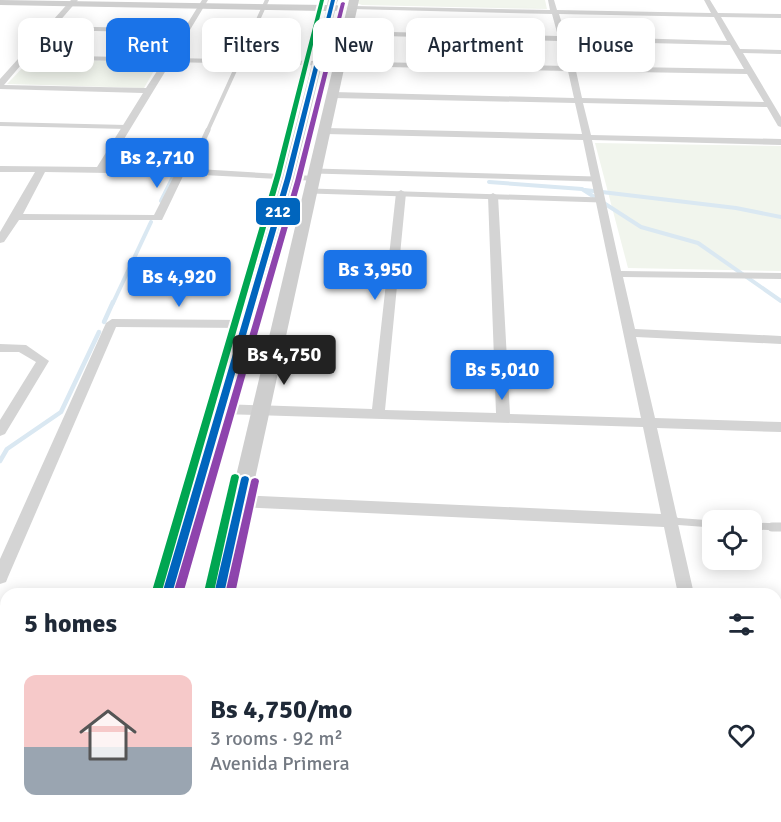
<!DOCTYPE html>
<meta charset="utf-8">
<style>
:root{--surface:#fff;--page:#f2f2f3;--text:#1f2937;--muted:#747a83;--accent:#1a73e8}
body{margin:0;font-family:Signika,sans-serif;background:var(--page);color:var(--text);height:100vh;display:flex;flex-direction:column;font-size:22px;white-space:nowrap}
*{box-sizing:border-box;margin:0}
p{font-size:20px;color:var(--muted)}
.icon{flex:none;width:33px;height:33px;fill:none;stroke:currentColor;stroke-width:2;stroke-linecap:round;stroke-linejoin:round}
.map{position:relative;flex:1;overflow:hidden}
.details{position:absolute;left:0px;top:588px;width:782px;height:234px;display:flex;flex-direction:column;background:var(--surface);border-radius:18px 18px 0 0;box-shadow:0 3px 15px #0003}
.details>*{flex:none}
.hud{position:absolute;left:18px;top:18px;width:746px;height:54px;display:flex;gap:12px}
.buttons{position:absolute;left:702px;top:510px;display:grid;gap:12px}
.buttons a{display:grid;place-items:center;width:60px;height:60px;border-radius:12px;background:var(--surface);box-shadow:0 3px 15px #0003;font-size:30px}
.price{position:absolute;translate:-50% -51px;padding:0 14px;border-radius:6px;background:var(--accent);color:#fff;font-size:20px;line-height:39px;filter:drop-shadow(0 2px 3px #0008)}
.price::after{content:'';position:absolute;left:50%;top:36px;width:18px;height:14px;margin-left:-9px;background:inherit;clip-path:polygon(0 0,100% 0,50% 100%)}
.price.current{background:#222;color:#fff}
ul{padding:0;list-style:none}
li{display:flex;align-items:center;gap:18px;height:150px;padding:0 24px}
li span{display:grid;place-items:center;flex:none;width:168px;height:120px;border-radius:12px;color:#555}
li>.icon{margin-inline-start:auto}
span .icon{width:72px;height:72px;fill:#fffc;stroke-width:1}
li b{font-size:26px}
h2{display:flex;justify-content:space-between;align-items:center;height:72px;padding:0 24px;font-size:26px}
.tag{padding:0 21px;border-radius:12px;background:var(--surface);box-shadow:0 3px 15px #0003;font-size:21px;line-height:54px}
.tag.current{background:var(--accent);color:#fff}
.map>svg:first-child{display:block}
</style>
<div class="map">
<svg width="781" height="822" viewBox="0 0 781 822">
<rect width="100%" height="100%" fill="#fff"/>
<g fill="#f1f5ed">
<polygon points="357,0 545,0 547,9 362,5 357,3"/>
<polygon points="31,59 159,62 144,88 7,84"/>
<polygon points="595,143 781,146 781,271 628,268"/>
</g>
<g fill="none" stroke-linecap="round" stroke-linejoin="round">
<g stroke="#dae8f2" stroke-width="4">
<polyline points="489,182 582,189 641,227 698,243 781,301"/>
<polyline points="585,190 736,208 781,217"/>
<polyline points="161,201 173,177"/>
<polyline points="113,303 151,222"/>
</g>
<g stroke="#dae8f2" stroke-width="4.5">
<polyline points="104,322 113,302"/>
<polyline points="0,461 7,449 61,412 99,332"/>
</g>
<g stroke="#d4d4d4" stroke-width="4">
<polyline points="50,28 186,31"/>
<polyline points="0,124 127,127"/>
<polyline points="207,132 267,0"/>
</g>
<g stroke="#d4d4d4" stroke-width="5">
<polyline points="189,171 208,130"/>
<polyline points="315,171 595,179"/>
<polyline points="311,191 601,200"/>
</g>
<g stroke="#d4d4d4" stroke-width="7">
<polyline points="672,521 712,524"/>
<polyline points="752,526 781,527"/>
</g>
<polyline stroke="#d4d4d4" stroke-width="9" points="772,527 781,527"/>
<g fill="#d4d4d4" fill-rule="evenodd">
<path d="M 71,0 L 78,0 L 30,55 L 166,58 L 202,0 L 208,0 L 173,58 L 567,66 L 559,41 L 347,35 L 343,33 L 347,31 L 558,36 L 552,14 L 351,9 L 353,6 L 550,10 L 548,0 L 554,0 L 557,10 L 711,13 L 704,0 L 710,0 L 718,13 L 781,14 L 781,18 L 721,17 L 740,49 L 781,50 L 781,54 L 743,53 L 781,117 L 781,127 L 778,126 L 767,107 L 583,103 L 591,135 L 781,139 L 781,145 L 592,140 L 621,271 L 781,273 L 781,279 L 623,277 L 635,329 L 781,336 L 781,344 L 636,337 L 655,418 L 781,422 L 781,432 L 657,428 L 677,517 L 680,521 L 678,524 L 694,594 L 678,594 L 664,527 L 240,507 L 235,505 L 233,501 L 235,497 L 240,495 L 661,514 L 643,427 L 221,414 L 214,409 L 221,404 L 372,409 L 396,193 L 401,190 L 406,193 L 385,410 L 496,413 L 488,196 L 493,193 L 498,196 L 510,414 L 641,418 L 583,140 L 325,134 L 321,131 L 325,128 L 582,134 L 575,103 L 333,98 L 329,95 L 333,92 L 574,98 L 568,71 L 171,62 L 107,167 L 181,168 L 314,176 L 317,177 L 317,181 L 184,174 L 162,220 L 19,220 L 4,242 L 0,243 L 0,232 L 35,172 L 0,172 L 0,166 L 97,167 L 143,93 L 0,89 L 0,79 ZM 559,14 L 714,17 L 727,41 L 566,36 ZM 567,41 L 730,45 L 744,69 L 575,66 ZM 26,59 L 163,62 L 146,88 L 4,85 ZM 576,71 L 747,74 L 764,102 L 582,98 ZM 45,172 L 175,174 L 154,215 L 23,214 Z"/>
<polygon points="112,319 246,320 252,324 246,328 116,327 8,577 6,582 0,584 0,559 106,323"/>
<polygon points="0,344 26,345 49,361 5,434 0,436 0,420 36,362 19,352 0,352"/>
<rect x="0" y="626" width="6" height="16"/>
<polygon points="776,655 781,656 781,672 776,671"/>
<rect x="451" y="816" width="20" height="6"/>
<polygon points="721,816 741,816 742,822 722,822"/>
</g>
<g fill="#cecece" fill-rule="evenodd">
<polygon points="0,0 327,5 328,0 338,0 336,5 347,8 335,11 294,178 178,594 156,594 282,178 326,11 0,5"/>
<polygon points="349,0 359,0 230,594 208,594"/>
<polygon points="90,816 116,816 114,822 88,822"/>
<polygon points="155,816 181,816 180,822 154,822"/>
</g>
<defs>
<g id="bus-1">
<polygon points="331,0 335,0 291,178 172,594 162,594 285,178"/>
<polygon points="245,476 248,477 249,479 224,594 214,594 241,479 242,477"/>
</g>
<g id="bus-2">
<polygon points="343,2 345,3 301,181 183,594 173,594 295,181 341,3"/>
<polygon points="255,478 258,479 259,481 235,594 225,594 251,481 252,479"/>
</g>
<g id="bus-3">
<polygon points="320,0 324,0 281,175 162,591 160,594 155,594 152,591 275,175"/>
<polygon points="235,474 238,475 239,477 214,592 213,594 205,594 204,592 231,477 232,475"/>
</g>
</defs>
<use href="#bus-1" stroke="#fff" stroke-width="4"/>
<use href="#bus-2" stroke="#fff" stroke-width="4"/>
<use href="#bus-3" stroke="#fff" stroke-width="4"/>
<use href="#bus-1" fill="#0065bd" fill-rule="evenodd"/>
<use href="#bus-2" fill="#8e44ad" fill-rule="evenodd"/>
<use href="#bus-3" fill="#00a651" fill-rule="evenodd"/>
</g>
<rect stroke="#fff" stroke-width="2" x="255" y="197" width="46" height="29" rx="6" fill="#0065bd"/>
<g font-size="16" text-anchor="middle" font-weight="bold" fill="#fff">
<text x="278" y="217">212</text>
</g>
</svg>
<div class="buttons">
<a><svg class="icon" aria-label="locate" viewBox="0 0 24 24"><circle cx="12" cy="12" r="6"/><path d="M12 2v4M12 18v4M2 12h4M18 12h4"/></svg></a>
</div>
<b class="price" style="left:157px;top:189px">Bs 2,710</b>
<b class="price" style="left:375px;top:301px">Bs 3,950</b>
<b class="price" style="left:179px;top:308px">Bs 4,920</b>
<b class="price current" style="left:284px;top:386px">Bs 4,750</b>
<b class="price" style="left:502px;top:401px">Bs 5,010</b>
<div class="hud">
<a class="tag">Buy</a>
<a class="tag current">Rent</a>
<a class="tag">Filters</a>
<a class="tag">New</a>
<a class="tag">Apartment</a>
<a class="tag">House</a>
</div>
<section class="details">
<h2>5 homes<svg class="icon" aria-label="filters" viewBox="0 0 24 24"><path d="M4 7h16M4 17h16"/><circle cx="9" cy="7" r="2"/><circle cx="15" cy="17" r="2"/></svg></h2>
<ul>
<li><span style="background:linear-gradient(#f6c9c9 60%,#9aa5b1 0)"><svg class="icon" aria-label="home" viewBox="0 0 24 24"><path d="M3 11l9-7 9 7M6 9v11h12V9"/></svg></span><div><b>Bs 4,750/mo</b><p>3 rooms · 92 m²</p><p>Avenida Primera</p></div><svg class="icon" aria-label="heart" viewBox="0 0 24 24"><path d="M12 20l-8-8c-3-5 5-10 8-4 3-6 11-1 8 4z"/></svg></li>
</ul>
</section>
</div>
